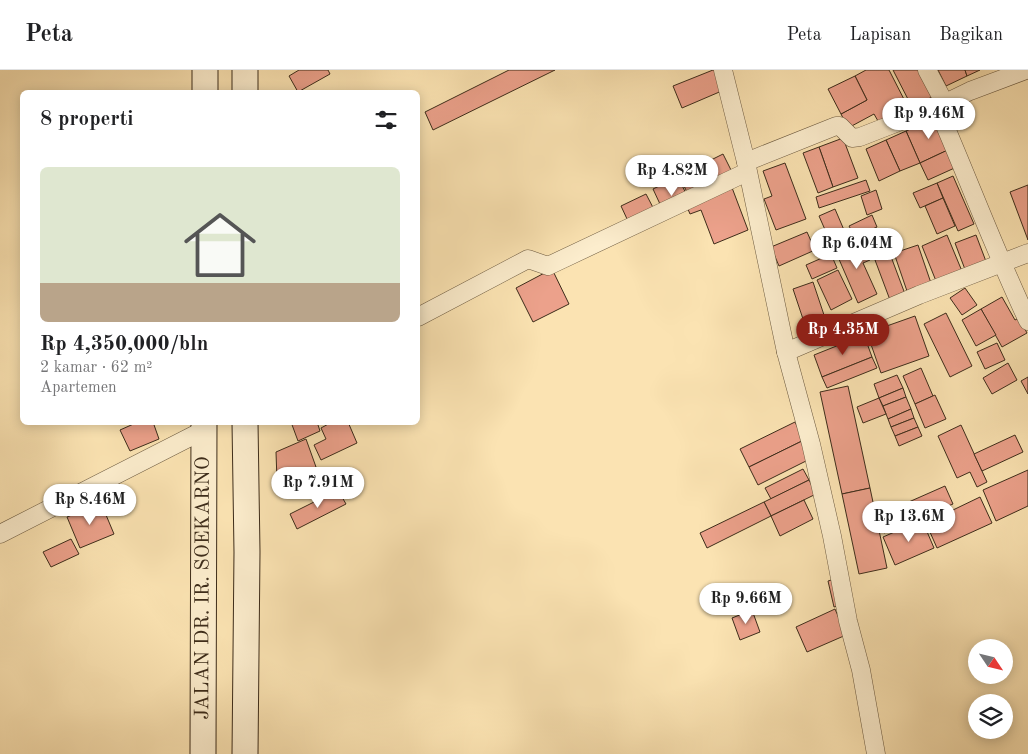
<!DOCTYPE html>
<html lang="id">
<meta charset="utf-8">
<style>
:root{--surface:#fff;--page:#f2f2f2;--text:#202124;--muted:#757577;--line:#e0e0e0;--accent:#8f2418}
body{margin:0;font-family:"Old Standard TT",serif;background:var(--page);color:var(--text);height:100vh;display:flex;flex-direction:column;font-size:19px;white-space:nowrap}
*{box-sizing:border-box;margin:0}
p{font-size:16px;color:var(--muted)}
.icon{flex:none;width:28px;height:28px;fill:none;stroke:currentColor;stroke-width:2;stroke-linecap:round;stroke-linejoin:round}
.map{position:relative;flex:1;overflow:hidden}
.details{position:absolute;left:20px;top:20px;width:400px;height:335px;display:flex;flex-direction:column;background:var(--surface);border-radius:8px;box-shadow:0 2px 12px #0003}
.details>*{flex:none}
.needle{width:32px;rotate:125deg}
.buttons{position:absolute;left:968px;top:569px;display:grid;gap:10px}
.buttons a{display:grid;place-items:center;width:45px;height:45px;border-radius:50%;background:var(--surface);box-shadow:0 2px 12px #0003;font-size:25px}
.price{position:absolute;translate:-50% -42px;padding:0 11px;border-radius:18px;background:#fff;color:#222;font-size:16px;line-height:32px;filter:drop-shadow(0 1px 2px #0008)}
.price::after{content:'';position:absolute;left:50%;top:30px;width:15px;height:11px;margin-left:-8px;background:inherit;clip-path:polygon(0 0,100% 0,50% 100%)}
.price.current{background:var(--accent);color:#fff}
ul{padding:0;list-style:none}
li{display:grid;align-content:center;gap:10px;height:265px;padding:0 20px}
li+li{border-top:1px solid var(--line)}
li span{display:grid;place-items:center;height:155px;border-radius:8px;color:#555}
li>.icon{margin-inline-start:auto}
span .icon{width:90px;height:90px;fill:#fffc;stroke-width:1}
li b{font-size:21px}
h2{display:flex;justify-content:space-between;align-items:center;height:60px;padding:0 20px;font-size:21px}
header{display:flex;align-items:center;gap:30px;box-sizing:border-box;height:70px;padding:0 25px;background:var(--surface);border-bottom:1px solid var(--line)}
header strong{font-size:24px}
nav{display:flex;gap:28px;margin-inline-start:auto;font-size:18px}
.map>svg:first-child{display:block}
</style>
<header>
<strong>Peta</strong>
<nav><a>Peta</a><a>Lapisan</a><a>Bagikan</a></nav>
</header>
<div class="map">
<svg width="1028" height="684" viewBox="0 0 1028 684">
<rect width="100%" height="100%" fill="#fbe3b2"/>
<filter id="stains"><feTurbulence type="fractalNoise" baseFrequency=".004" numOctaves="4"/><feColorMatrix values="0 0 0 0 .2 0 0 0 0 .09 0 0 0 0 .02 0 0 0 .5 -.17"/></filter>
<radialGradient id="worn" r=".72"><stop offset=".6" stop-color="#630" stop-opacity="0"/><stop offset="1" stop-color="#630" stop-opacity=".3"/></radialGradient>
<g fill="#eca18b" stroke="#3d2c1a">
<polygon points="299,0 328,0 330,4 298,22 289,6"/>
<polygon points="509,0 555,0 433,60 425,42"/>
<polygon points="713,0 716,0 724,20 682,38 673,16"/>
<polygon points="866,0 889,0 911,43 882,58 874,44 848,58 841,44 867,30 855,6"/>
<polygon points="893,0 924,0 936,25 912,37"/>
<polygon points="938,0 965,0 967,6 946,16"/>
<polygon points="965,0 980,0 967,6"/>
<polygon points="855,6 867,30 841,44 828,19"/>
<polygon points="938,47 952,78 920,93 906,61"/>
<polygon points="906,61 920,93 900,101 886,70"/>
<polygon points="843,68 858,108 833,117 819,77"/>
<polygon points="886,70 900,101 879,111 866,79"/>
<polygon points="819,77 833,117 818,123 803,83"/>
<polygon points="952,78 959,96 928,110 920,93"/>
<polygon points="723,84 737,112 693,134 679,106"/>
<polygon points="785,93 806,149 776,160 764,129 772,126 763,101"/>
<polygon points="953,106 974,154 958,161 937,113"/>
<polygon points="678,107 691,134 666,147 653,119"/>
<polygon points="866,110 870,121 819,138 816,127"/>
<polygon points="937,113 943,128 920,138 913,123"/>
<polygon points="731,115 748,160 714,174 701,140 690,144 685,132"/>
<polygon points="1028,115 1028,170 1010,122"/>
<polygon points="876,120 882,139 867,145 861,126"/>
<polygon points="646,124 660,151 634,164 621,136"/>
<polygon points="943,128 955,156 937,164 925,136"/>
<polygon points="835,139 844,160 848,159 852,170 833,178 819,146"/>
<polygon points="872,145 877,157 855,167 849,156"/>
<polygon points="878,161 883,182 872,186 866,164"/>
<polygon points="807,162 815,180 779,196 771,177"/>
<polygon points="947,165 964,206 938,216 922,176"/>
<polygon points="976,165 987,194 966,202 955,173"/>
<polygon points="861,169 870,190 863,193 877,224 858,233 835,180"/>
<polygon points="918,175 932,216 908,224 894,183"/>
<polygon points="831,184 837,198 812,209 806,195"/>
<polygon points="890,184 905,224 890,230 875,190"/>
<polygon points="552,199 569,234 533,252 516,218"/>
<polygon points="838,200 852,229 831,240 817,210"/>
<polygon points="813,212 824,245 804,252 793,219"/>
<polygon points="965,218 977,235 962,245 950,228"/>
<polygon points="1002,227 1015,250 1019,248 1027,263 1002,277 981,239"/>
<polygon points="981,239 996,265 976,276 962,250"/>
<polygon points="946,243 972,296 950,307 924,254"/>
<polygon points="915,246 929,286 881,303 867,263"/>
<polygon points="864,265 872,287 822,307 814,285"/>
<polygon points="997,273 1005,290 985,299 977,282"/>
<polygon points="872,287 877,298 827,318 822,307"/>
<polygon points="1008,293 1017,310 992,324 983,308"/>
<polygon points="921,298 933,326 915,334 903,306"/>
<polygon points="897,305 903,318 879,328 874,314"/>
<polygon points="1028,307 1028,324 1021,311"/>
<polygon points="848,316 870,418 842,424 820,322"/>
<polygon points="903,318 906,327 883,336 879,328"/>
<polygon points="935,325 946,349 925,358 915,334"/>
<polygon points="906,327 911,339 888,349 883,336"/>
<polygon points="879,328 886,344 863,353 857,337"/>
<polygon points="911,339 914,348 891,357 888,349"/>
<polygon points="914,348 918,357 895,366 891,357"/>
<polygon points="138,352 153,352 159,369 130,381 120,360"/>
<polygon points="291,352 317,352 320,361 298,371"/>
<polygon points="332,352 348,352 357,373 321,390 314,375 326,369 321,358"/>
<polygon points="795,352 804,370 749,397 740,379"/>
<polygon points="961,355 987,412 977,417 970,402 957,408 938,366"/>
<polygon points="918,357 922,366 899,376 895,366"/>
<polygon points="1015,365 1023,382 982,401 974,384"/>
<polygon points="306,369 316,397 277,411 276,382"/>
<polygon points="804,370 812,388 758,415 749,397"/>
<polygon points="803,399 809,410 771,429 765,418"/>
<polygon points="1028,400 1028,436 996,451 983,420"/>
<polygon points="809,410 816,424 771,446 764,432"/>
<polygon points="945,416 953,434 884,463 877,446"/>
<polygon points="870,418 887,498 859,504 842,424"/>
<polygon points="338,420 346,434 297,459 290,444"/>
<polygon points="980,427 992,453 937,478 926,453"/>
<polygon points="804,430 813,449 780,466 771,446"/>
<polygon points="764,432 771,446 707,478 700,463"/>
<polygon points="101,433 114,464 80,478 67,447"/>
<polygon points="922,450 934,478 895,495 883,467"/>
<polygon points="71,469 79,484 51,497 43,482"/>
<polygon points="838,508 844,534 834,537 828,511"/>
<polygon points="835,539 846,565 807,582 796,557"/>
<polygon points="752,540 760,562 740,570 732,548"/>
</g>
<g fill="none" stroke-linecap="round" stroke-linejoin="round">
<defs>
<g id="street">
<polyline points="723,0 746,92 786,282 811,374 832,466 848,551 861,600 876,684"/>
<polyline points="927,0 944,32"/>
<path d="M 937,37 C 968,108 995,181 1028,251"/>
<polyline points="746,92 836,56 840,56 852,68 860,67 937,37 970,21 1026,0"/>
<polyline points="418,247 528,189 548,196 747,102"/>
<polyline points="786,282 919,225 1028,183"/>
<polyline points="0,464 204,360"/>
</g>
<g id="secondary">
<polyline points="205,22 205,0"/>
<polyline points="245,22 245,0"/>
<path id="s1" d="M 203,684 L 204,352"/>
<polyline points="245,684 247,482 245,352"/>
</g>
</defs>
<use href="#street" stroke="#6c5a40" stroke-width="19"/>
<use href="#secondary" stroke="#3d2c1a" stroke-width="27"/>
<use href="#street" stroke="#fcedcd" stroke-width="18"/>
<use href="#secondary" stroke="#fcedcd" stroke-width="25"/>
</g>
<g text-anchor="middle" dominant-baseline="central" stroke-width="4" stroke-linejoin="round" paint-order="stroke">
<g font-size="20" fill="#3d2c1a" stroke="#fcedcd">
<text stroke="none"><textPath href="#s1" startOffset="166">JALAN DR. IR. SOEKARNO</textPath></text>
</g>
</g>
<rect width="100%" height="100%" filter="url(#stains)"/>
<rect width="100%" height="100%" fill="url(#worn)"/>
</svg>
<div class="buttons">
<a><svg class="needle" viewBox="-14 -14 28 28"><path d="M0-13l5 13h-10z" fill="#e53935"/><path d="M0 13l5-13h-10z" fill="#757577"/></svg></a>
<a><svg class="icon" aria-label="layers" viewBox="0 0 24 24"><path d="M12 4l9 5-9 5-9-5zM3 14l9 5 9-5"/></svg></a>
</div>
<b class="price" style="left:929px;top:70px">Rp 9.46M</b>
<b class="price" style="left:672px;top:127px">Rp 4.82M</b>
<b class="price" style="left:857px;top:200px">Rp 6.04M</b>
<b class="price current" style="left:843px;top:286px">Rp 4.35M</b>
<b class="price" style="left:318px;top:439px">Rp 7.91M</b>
<b class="price" style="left:90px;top:456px">Rp 8.46M</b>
<b class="price" style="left:909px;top:473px">Rp 13.6M</b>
<b class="price" style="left:746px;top:555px">Rp 9.66M</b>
<section class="details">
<h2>8 properti<svg class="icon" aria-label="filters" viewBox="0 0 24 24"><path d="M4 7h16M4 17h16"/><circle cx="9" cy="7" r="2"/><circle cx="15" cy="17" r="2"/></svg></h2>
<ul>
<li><span style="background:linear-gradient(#dfe7d0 75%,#b9a48a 0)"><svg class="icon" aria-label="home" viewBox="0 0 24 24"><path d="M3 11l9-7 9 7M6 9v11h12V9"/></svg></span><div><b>Rp 4,350,000/bln</b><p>2 kamar · 62 m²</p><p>Apartemen</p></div></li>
</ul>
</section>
</div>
